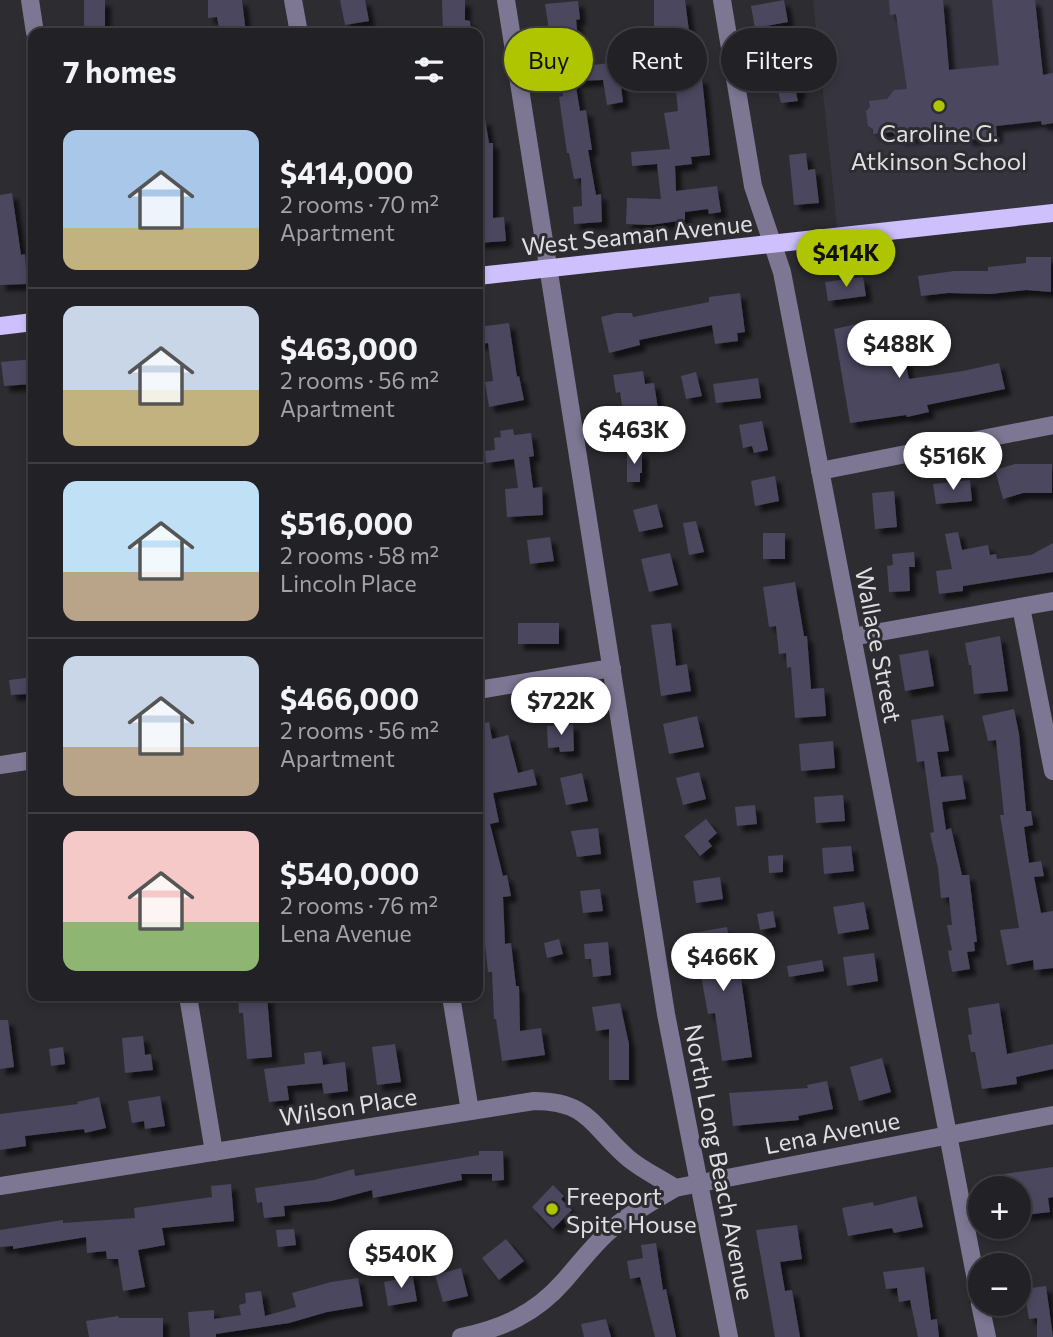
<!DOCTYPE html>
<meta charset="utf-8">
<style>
:root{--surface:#222125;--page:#2e2e32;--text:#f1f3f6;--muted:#a2a3a7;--line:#3f3e42;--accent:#b0c502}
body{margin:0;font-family:Commissioner,sans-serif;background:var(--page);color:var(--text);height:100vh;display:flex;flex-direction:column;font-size:26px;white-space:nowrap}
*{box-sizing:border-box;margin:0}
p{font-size:23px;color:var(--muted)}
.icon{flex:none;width:38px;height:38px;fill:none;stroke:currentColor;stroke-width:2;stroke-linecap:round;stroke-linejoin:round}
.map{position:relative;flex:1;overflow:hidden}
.details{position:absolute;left:28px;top:28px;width:455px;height:973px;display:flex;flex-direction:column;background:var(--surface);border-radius:14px;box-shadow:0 4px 10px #0003,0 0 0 2px var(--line)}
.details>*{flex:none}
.hud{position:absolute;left:504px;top:28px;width:443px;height:63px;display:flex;gap:14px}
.fabs{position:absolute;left:968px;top:1176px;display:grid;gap:14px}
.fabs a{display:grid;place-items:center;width:63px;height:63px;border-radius:50%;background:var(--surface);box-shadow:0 4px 10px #0003,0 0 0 2px var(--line);font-size:35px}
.price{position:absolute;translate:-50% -60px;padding:0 16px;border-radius:24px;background:#fff;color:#222;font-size:23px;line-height:46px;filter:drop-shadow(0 2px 4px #0008)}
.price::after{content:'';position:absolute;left:50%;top:42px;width:21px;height:16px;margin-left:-10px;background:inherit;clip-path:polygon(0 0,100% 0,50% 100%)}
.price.selected{background:var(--accent);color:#111}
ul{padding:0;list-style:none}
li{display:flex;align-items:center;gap:21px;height:175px;padding:0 35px}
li+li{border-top:2px solid var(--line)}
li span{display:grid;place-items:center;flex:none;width:196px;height:140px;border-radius:14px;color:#555}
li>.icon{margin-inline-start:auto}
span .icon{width:84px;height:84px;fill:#fffc;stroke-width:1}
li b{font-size:30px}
h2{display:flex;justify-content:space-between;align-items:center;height:84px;padding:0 35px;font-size:30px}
.tag{padding:0 24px;border-radius:32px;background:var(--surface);box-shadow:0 4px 10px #0003,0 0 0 2px var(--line);font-size:24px;line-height:63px}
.tag.selected{background:var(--accent);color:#111}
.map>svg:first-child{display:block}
</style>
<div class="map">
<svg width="1053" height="1337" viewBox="0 0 1053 1337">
<defs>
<filter id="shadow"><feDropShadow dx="6" dy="6" stdDeviation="2" flood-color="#0009"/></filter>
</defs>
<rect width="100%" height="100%" fill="#2d2c31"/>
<polygon fill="#36343f" points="813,0 1053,0 1053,211 838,234"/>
<g fill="#4c465e" filter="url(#shadow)">
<rect x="84" y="0" width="21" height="33"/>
<polygon points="208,0 242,0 246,33 220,33 217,17 208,18"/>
<polygon points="340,0 365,0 369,21 345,25"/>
<polygon points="442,0 465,0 465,20 470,21 471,33 443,33"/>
<polygon points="654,0 685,0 695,78 702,78 710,155 691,157 692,164 675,166 676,191 717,186 721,212 709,214 708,209 685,212 685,220 650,225 626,224 627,198 661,199 657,164 632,166 631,152 670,149 664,113 678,111 673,61 658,62 654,27"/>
<polygon points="784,0 788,22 755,28 751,6"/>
<polygon points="889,0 943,0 949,70 999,65 992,0 1035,0 1043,75 1053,73 1053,123 1042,125 1041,121 996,126 997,137 967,140 965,129 917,134 918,137 900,139 892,132 873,134 873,129 868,126 866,111 870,107 869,101 887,99 894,90 907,89 896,14 890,15"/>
<polygon points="578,1 580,19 576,20 580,55 584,55 585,66 618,62 623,102 607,105 603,80 575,81 580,111 586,110 592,150 588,150 596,195 601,194 602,222 574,224 573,207 582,206 581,178 574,179 569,153 567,153 559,97 563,96 560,49 552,50 545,4"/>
<polygon points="796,38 799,52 812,49 815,63 800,66 802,81 798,81 800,93 796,93 798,101 781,103 774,74 787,72 781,41"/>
<polygon points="485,119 489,143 493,143 493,218 504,217 506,241 478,243 478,120"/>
<polygon points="806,153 808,170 815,169 819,203 794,205 789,155"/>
<polygon points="12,193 21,255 25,254 27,284 0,285 0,195"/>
<polygon points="1026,257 1051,257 1051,292 1026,290 991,294 948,293 921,296 918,276 954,271 988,271 988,267 1026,263"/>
<polygon points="863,277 866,296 828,301 825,282"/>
<polygon points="740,293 745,332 737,333 738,341 715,344 712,325 639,340 640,345 609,353 601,317 616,313 632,313 633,317 709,302 709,297"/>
<polygon points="866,322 875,357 903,351 909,379 963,371 999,363 1005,389 927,405 929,412 907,417 906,415 850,423 834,329"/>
<polygon points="509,323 517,377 519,376 524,400 489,407 485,382 493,381 488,343 478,344 478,327"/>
<polygon points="33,359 33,384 4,386 1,362"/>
<polygon points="643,371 645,384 654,383 658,409 623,414 620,392 616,393 613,375"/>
<polygon points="696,372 702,396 686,399 681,376"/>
<polygon points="758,378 761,398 716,403 713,384"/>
<polygon points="762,421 768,450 754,453 752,446 743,448 739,425"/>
<polygon points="513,429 514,435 531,433 534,456 529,457 533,488 542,487 543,515 507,517 505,489 518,488 514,459 486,463 485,451 495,450 494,438 501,437 500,431"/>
<polygon points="627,451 642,451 642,473 640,473 640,482 627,482"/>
<polygon points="1015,464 1052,464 1052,493 1023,493 1003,499 995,470"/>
<polygon points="775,476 779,501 755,506 751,481"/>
<polygon points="970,480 972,501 936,504 933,484"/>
<polygon points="894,491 897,527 875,529 872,493"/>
<polygon points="657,504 663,527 639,532 633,510"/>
<polygon points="696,521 704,552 689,555 683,523"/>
<polygon points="958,532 962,550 988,545 990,555 996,554 997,559 1031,555 1053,543 1053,572 963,586 963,591 939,594 936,571 952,569 945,534"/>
<rect x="763" y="533" width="22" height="26"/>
<polygon points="550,537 554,561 530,564 527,540"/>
<polygon points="914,552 915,567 909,567 910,591 889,592 887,566 893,565 892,554"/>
<polygon points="670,553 678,585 649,592 641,559"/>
<polygon points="795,582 804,636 807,636 811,689 824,688 826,716 795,718 791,667 787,668 786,653 779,654 776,626 769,627 763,587"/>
<rect x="518" y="623" width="41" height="21"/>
<polygon points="671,623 676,666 687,664 691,691 661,696 651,625"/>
<polygon points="1000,636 1008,691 974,694 971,665 969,665 965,643"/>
<polygon points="928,650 934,686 905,691 899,655"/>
<polygon points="26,678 27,694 11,695 9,680"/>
<polygon points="1014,709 1019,734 1026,811 1031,811 1033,825 1024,827 1029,863 1041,861 1044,876 1034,877 1041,913 1053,911 1053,968 1034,970 1033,960 1007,965 1000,930 1019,928 1000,815 1004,815 996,740 988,741 982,716"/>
<polygon points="943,715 949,751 937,752 941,777 962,775 966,799 942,802 946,830 951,828 962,875 969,875 977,942 974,942 975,951 967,952 970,969 952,972 948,951 952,950 947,925 952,925 949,897 941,898 938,868 930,833 934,832 924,761 917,762 911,720"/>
<polygon points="697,716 704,747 669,754 663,724"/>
<polygon points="489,722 492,739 508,735 518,773 533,769 537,785 493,793 499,822 490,824 503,876 507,875 511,896 503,897 505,944 511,943 516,986 519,986 520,1031 541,1028 545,1055 502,1061 496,1019 494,1019 492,972 488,972 484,936 482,936 481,901 479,901 478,893 478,724"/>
<polygon points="573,724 574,751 560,752 559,747 548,748 547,726"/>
<polygon points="833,741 835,768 801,771 799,744"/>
<polygon points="699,772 706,799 683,805 676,778"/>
<polygon points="582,773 588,801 566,805 560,778"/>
<polygon points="843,795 845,821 816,823 814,797"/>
<polygon points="755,805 757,824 737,826 735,807"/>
<polygon points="706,819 717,833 708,841 712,846 700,856 684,836"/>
<polygon points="598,828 601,854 577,857 571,831"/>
<polygon points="851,846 854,871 824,874 822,848"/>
<polygon points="783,855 783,872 769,873 768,856"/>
<polygon points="720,877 723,899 696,903 693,881"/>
<polygon points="600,889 603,911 583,913 580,891"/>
<polygon points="864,902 869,929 838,934 833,907"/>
<polygon points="773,911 776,927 760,930 757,914"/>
<polygon points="727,927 736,979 741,978 752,1057 722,1061 715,1013 708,1014 693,933"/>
<polygon points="559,939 563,954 547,958 544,943"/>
<polygon points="608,942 611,975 593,977 591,959 585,959 584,944"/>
<polygon points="874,953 878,981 847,986 843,957"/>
<polygon points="822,960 824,971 789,977 787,966"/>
<polygon points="238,996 267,996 272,1057 247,1059 243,1013 239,1013"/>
<polygon points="620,1003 629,1044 629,1080 609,1080 609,1029 596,1031 592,1007"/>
<polygon points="999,1003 1007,1054 1053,1044 1053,1069 1016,1077 1017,1084 982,1089 975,1052 971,1052 968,1035 972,1034 968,1008"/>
<polygon points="0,1020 8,1020 14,1067 0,1069"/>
<polygon points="143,1036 145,1055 151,1054 153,1070 125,1073 122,1038"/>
<polygon points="395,1044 401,1082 377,1085 372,1047"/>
<polygon points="63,1047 65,1064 51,1066 49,1049"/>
<polygon points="321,1051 323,1065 345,1062 348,1091 324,1094 322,1083 287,1086 289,1100 269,1102 264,1069 305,1064 304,1053"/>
<polygon points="882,1058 891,1092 859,1101 850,1067"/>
<polygon points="827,1081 833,1109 798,1116 799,1120 733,1126 729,1093 808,1088 807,1085"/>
<polygon points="160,1096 165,1126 145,1129 144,1121 132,1123 128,1101"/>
<polygon points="99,1097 106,1128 85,1133 84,1129 25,1136 26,1146 0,1150 0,1114 78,1104 77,1102"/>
<polygon points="479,1151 503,1151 504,1180 492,1181 492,1174 461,1174 462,1180 373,1198 372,1190 331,1201 284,1206 285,1216 264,1218 262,1202 257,1203 255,1188 314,1180 354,1169 355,1176 479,1155"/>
<polygon points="1053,1167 1053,1197 1048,1198 1050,1212 1025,1215 1023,1195 1018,1196 1018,1188 1006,1188 1004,1174"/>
<polygon points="231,1184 234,1221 162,1228 165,1245 138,1250 145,1287 123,1291 118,1259 107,1259 106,1251 87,1253 86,1237 13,1249 13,1246 0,1247 0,1230 63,1220 63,1223 135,1218 134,1208 212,1197 211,1186"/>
<polygon points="553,1185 564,1196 561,1199 572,1210 553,1229 532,1207"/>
<polygon points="916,1196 923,1227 894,1233 892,1228 848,1236 842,1208 873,1202 874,1206"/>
<polygon points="797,1225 802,1259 780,1262 785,1291 792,1290 800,1337 775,1337 756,1230"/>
<polygon points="294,1229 296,1245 278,1247 276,1230"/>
<polygon points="506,1239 524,1261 499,1280 482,1258"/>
<polygon points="656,1243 663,1290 666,1289 676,1337 655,1337 640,1277 630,1279 627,1261 643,1258 641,1245"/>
<polygon points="924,1267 931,1320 937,1319 939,1337 918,1337 910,1300 899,1302 897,1288 886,1289 883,1272"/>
<polygon points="461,1268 468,1296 443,1302 435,1275"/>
<polygon points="412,1272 417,1301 388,1306 384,1282 398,1279 397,1274"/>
<polygon points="358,1278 363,1306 327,1312 289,1323 216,1334 216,1337 190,1337 188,1312 214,1310 214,1319 241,1315 239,1305 246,1303 245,1293 261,1291 265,1316 296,1307 292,1293 331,1282"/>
<polygon points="1046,1286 1053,1337 1037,1337 1037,1318 1029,1319 1024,1289"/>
<polygon points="118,1316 119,1318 163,1318 163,1337 89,1337 86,1321"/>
<polygon points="606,1319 611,1337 584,1337 581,1324"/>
</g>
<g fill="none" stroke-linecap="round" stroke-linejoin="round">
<g stroke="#7d7794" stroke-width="18">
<polyline points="30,0 35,33"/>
<polyline points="293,0 299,33"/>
<polyline points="506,0 666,1014 729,1337"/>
<polyline points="722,0 753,186 782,272 980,1301"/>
<polyline points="820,471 1053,425"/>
<polyline points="1021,607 1053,771"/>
<polyline points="852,637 1053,601"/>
<polyline points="478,690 612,668"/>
<polyline points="0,765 33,760"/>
<polyline points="188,996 214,1152"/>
<polyline points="451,996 470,1111"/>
<path d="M 0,1186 L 534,1101 C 589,1101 592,1127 628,1158 C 642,1170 660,1178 675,1188"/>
<polyline points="980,1304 987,1337"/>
<path d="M 461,1337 C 503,1328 535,1314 564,1281 C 578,1265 591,1248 607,1233 C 627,1215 652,1202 675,1188 L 1053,1115"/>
</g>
<g stroke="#cec0fd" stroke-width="18">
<polyline points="478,276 1053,213"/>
<polyline points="0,326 33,322"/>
</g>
</g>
<g fill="#b0c502" stroke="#2d2c31" stroke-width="2.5">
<circle cx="939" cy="106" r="7"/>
<circle cx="552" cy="1209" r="7"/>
</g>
<g text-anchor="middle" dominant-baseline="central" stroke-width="6" stroke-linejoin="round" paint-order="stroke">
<g font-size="24" fill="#dfdfe2" stroke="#2d2c31">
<text x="939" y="132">Caroline G.<tspan x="939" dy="28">Atkinson School</tspan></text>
<text x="566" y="1195" text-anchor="start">Freeport<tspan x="566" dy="28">Spite House</tspan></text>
</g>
<g font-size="24" fill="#dfdfe2" stroke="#2d2c31">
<text transform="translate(637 234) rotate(-6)">West Seaman Avenue</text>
<text transform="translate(879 645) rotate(79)">Wallace Street</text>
<text transform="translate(348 1106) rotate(-9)">Wilson Place</text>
<text transform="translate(832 1132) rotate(-11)">Lena Avenue</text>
<text transform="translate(720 1162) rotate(79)">North Long Beach Avenue</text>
</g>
</g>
</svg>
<div class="fabs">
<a>+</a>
<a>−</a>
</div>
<b class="price selected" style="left:846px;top:289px">$414K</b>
<b class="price" style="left:899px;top:380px">$488K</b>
<b class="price" style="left:634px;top:466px">$463K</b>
<b class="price" style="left:953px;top:492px">$516K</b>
<b class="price" style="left:561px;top:737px">$722K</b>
<b class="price" style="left:723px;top:993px">$466K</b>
<b class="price" style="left:401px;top:1290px">$540K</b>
<div class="hud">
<a class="tag selected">Buy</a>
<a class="tag">Rent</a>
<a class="tag">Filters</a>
</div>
<section class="details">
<h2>7 homes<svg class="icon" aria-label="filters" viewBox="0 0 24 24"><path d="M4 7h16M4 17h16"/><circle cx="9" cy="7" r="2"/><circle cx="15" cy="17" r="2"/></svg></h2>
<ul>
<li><span style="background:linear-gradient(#a9c7e8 70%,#c2b280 0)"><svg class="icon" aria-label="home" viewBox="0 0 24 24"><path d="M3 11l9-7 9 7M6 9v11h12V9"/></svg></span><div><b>$414,000</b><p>2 rooms · 70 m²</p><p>Apartment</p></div></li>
<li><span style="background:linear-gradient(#c9d6e8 60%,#c2b280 0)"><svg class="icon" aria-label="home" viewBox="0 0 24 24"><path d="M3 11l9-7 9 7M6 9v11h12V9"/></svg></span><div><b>$463,000</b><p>2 rooms · 56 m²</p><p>Apartment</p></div></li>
<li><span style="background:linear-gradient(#bfe0f5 65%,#b9a48a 0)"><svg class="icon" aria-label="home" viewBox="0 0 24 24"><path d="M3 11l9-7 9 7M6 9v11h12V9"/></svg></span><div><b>$516,000</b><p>2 rooms · 58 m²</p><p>Lincoln Place</p></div></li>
<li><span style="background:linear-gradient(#c9d6e8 65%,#b9a48a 0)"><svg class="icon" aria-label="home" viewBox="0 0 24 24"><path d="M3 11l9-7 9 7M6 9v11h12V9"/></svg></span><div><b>$466,000</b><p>2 rooms · 56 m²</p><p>Apartment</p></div></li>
<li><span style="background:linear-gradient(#f6c9c9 65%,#8fb573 0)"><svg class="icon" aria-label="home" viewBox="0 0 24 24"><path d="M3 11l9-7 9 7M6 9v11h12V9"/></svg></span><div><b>$540,000</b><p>2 rooms · 76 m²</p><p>Lena Avenue</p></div></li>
</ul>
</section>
</div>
